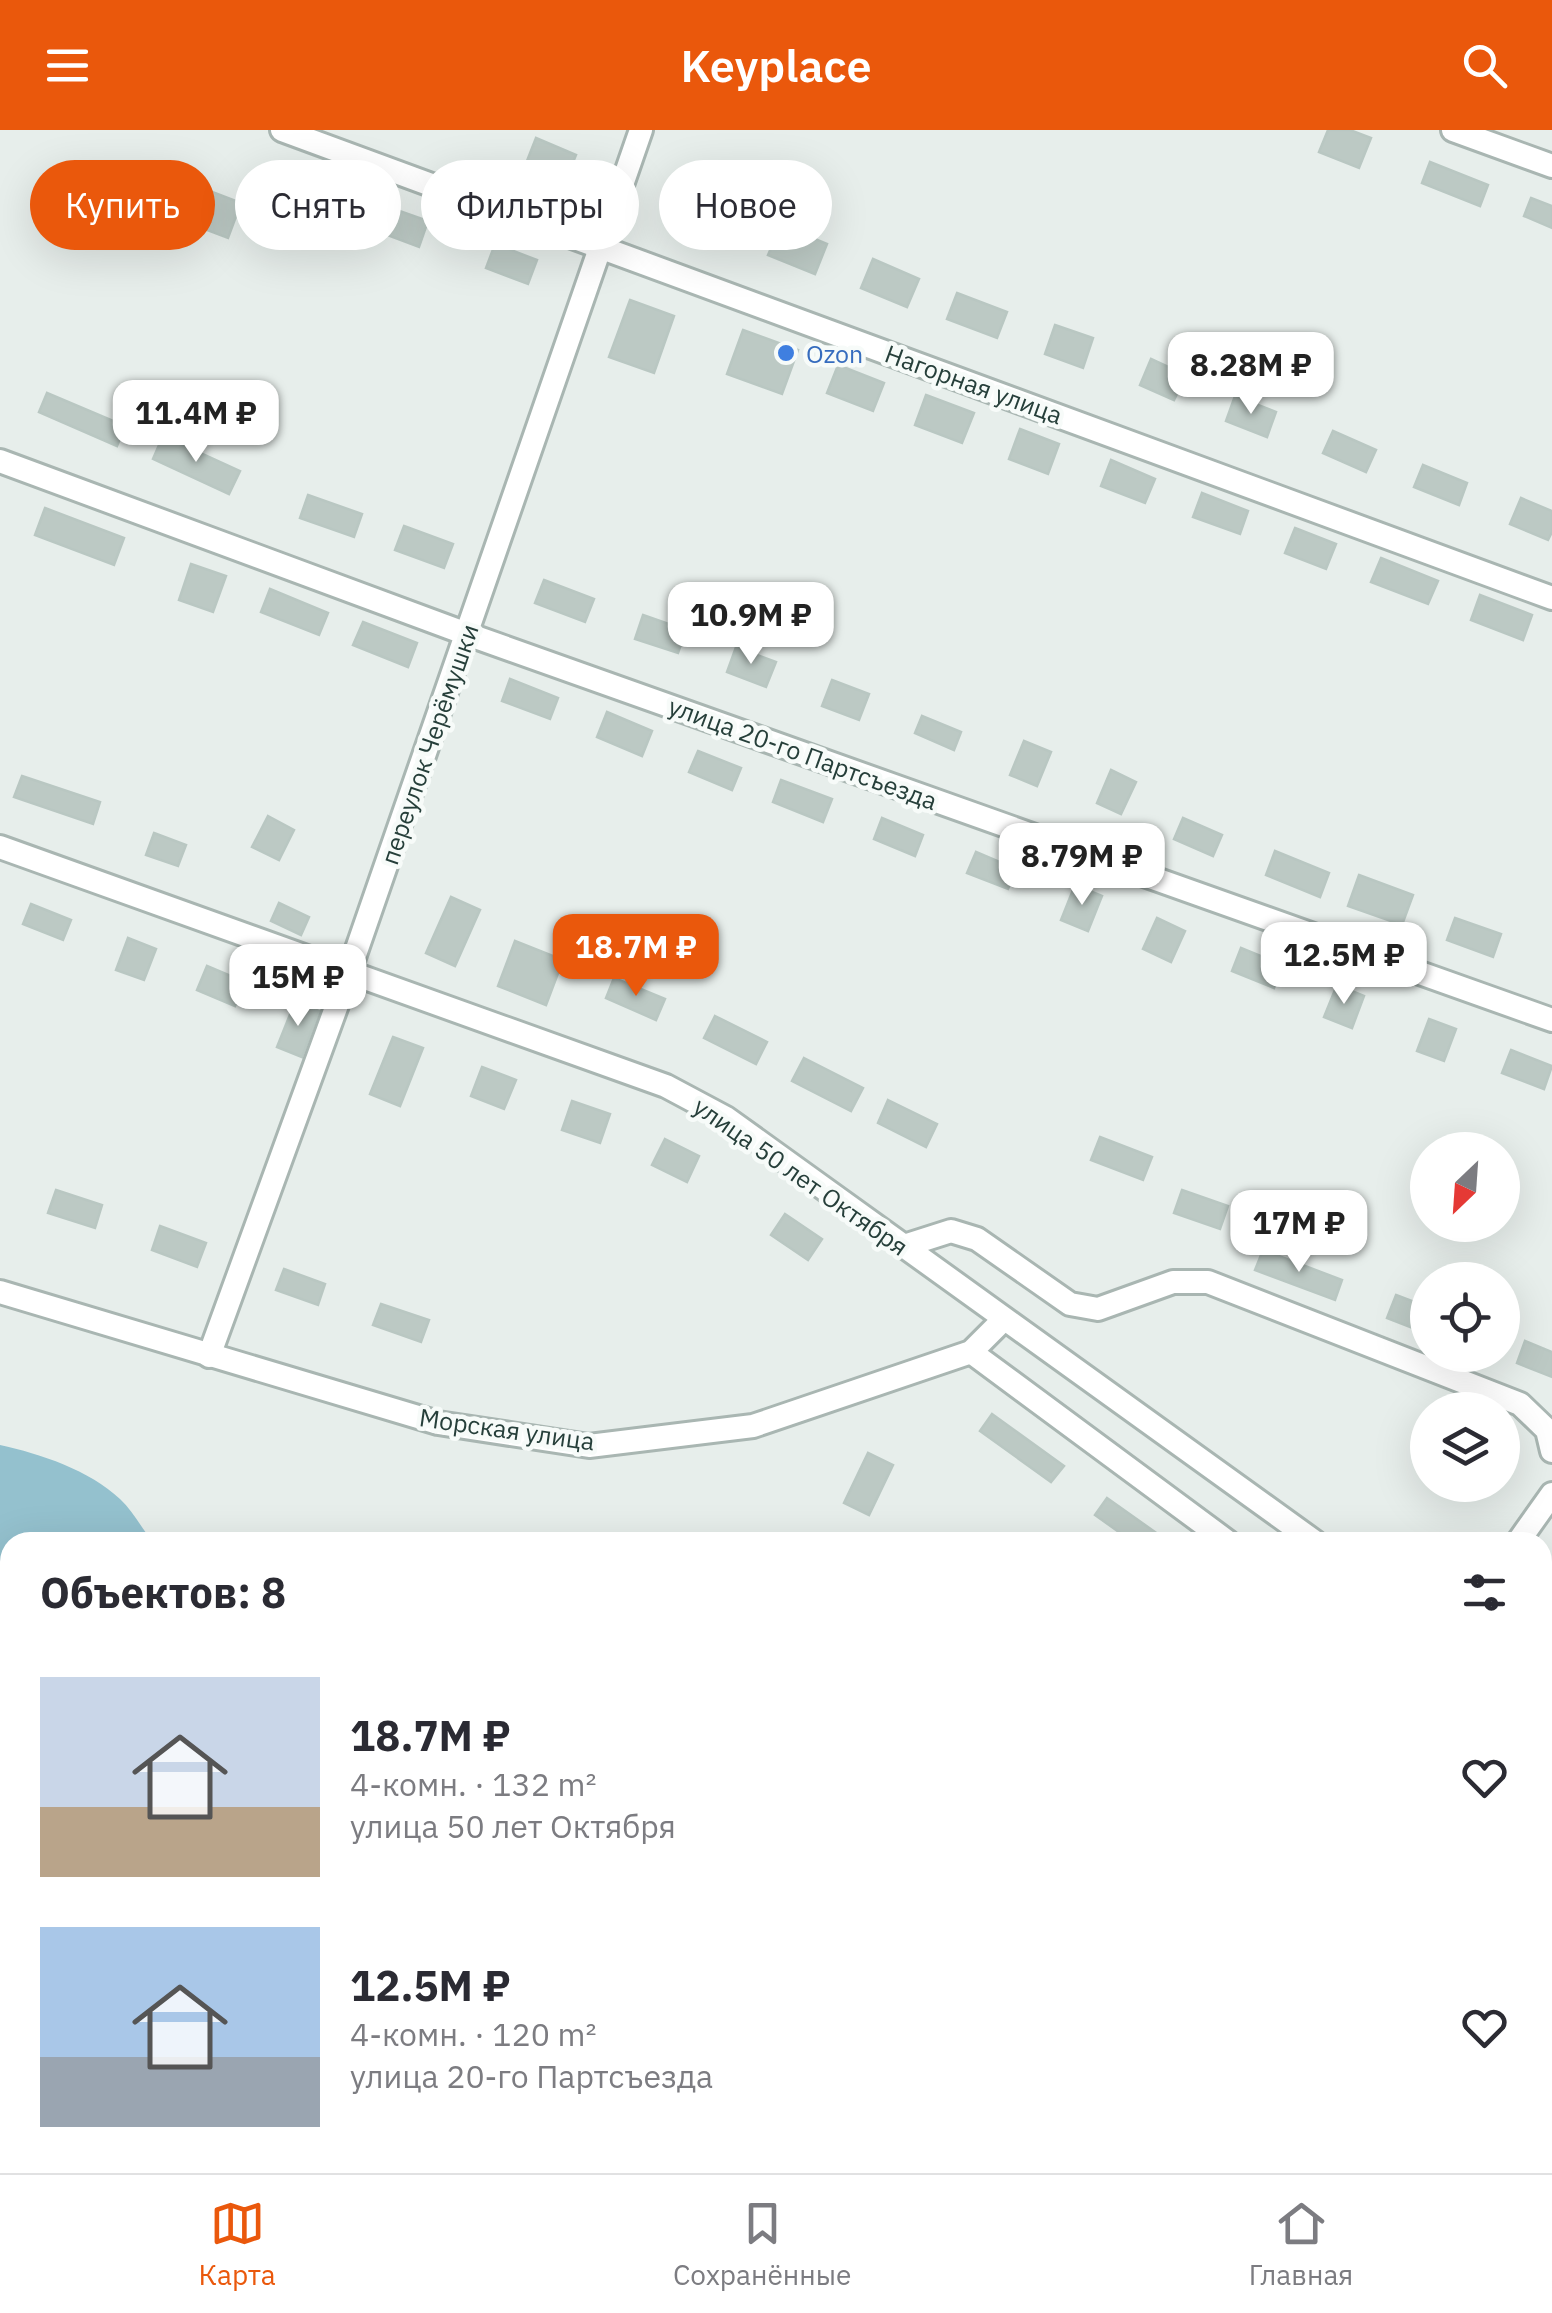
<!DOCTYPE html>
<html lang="ru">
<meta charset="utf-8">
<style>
:root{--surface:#fff;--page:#f7f7f7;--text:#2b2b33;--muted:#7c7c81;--line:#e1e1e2;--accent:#ea580c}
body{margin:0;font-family:"IBM Plex Sans",sans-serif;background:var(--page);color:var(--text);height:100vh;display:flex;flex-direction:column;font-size:38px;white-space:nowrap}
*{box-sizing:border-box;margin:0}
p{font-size:32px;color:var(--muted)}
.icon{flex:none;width:55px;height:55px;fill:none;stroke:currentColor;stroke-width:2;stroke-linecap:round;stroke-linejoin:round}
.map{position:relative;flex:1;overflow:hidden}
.side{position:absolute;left:0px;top:1402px;width:1552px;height:642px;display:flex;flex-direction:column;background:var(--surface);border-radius:30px 30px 0 0;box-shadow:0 10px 40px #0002}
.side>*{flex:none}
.hud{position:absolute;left:30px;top:30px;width:1000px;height:90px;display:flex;gap:20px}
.needle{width:65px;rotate:205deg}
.controls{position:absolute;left:1410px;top:1002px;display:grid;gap:20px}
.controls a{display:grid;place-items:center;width:110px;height:110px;border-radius:50%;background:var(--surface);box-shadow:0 10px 40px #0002;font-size:50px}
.price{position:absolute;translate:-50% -85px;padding:0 22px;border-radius:20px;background:#fff;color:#222;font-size:32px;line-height:65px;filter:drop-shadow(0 2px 5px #0008)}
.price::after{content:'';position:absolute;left:50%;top:60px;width:30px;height:22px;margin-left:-15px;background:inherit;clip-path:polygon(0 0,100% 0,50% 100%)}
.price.on{background:var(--accent);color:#fff}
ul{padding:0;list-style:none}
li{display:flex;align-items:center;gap:30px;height:250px;padding:0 40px}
li span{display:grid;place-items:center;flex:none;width:280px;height:200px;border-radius:0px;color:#555}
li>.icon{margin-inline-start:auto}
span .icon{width:120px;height:120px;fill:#fffc;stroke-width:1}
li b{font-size:42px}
h2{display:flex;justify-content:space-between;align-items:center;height:120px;padding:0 40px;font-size:42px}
.chip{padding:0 35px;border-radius:45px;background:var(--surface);box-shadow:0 10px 40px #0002;font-size:35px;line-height:90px}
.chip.on{background:var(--accent);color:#fff}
header{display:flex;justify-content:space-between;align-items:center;height:130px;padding:0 40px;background:var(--accent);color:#fff;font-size:45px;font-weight:600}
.tabs{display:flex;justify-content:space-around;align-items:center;height:140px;border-top:2px solid var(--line);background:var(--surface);font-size:28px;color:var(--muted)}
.tabs a{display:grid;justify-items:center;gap:5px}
.tabs .on{color:var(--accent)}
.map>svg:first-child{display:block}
</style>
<header><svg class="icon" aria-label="menu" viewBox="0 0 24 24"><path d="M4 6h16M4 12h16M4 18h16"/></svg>Keyplace<svg class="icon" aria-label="search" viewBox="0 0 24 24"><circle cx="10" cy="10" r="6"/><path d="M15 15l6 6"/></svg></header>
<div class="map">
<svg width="1552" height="2043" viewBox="0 0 1552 2043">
<rect width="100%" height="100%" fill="#e7eeeb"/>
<path fill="#94c1ce" d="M 0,1315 C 41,1324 89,1340 120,1369 C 133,1381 142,1399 153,1412 L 10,1412 L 10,2035 L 1221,2035 L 1273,2043 L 0,2043 Z"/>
<g fill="#bcc9c4" stroke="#b9c7c2" stroke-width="2.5">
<polygon points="1328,0 1350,0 1371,8 1359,38 1319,22"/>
<polygon points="536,8 576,25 565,52 525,36"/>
<polygon points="1430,32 1488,55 1480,76 1422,53"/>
<polygon points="142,35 241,73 228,108 128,70"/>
<polygon points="303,42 343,59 331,87 291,71"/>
<polygon points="683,66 720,81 711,104 674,90"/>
<polygon points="1531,68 1552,76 1552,98 1524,86"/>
<polygon points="391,78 428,91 419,117 382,103"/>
<polygon points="781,95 827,114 815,144 768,125"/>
<polygon points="495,114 537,130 528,154 486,138"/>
<polygon points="873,129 919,149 907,177 861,158"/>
<polygon points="957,163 1007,182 997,208 947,189"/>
<polygon points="630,170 674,186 654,243 609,227"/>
<polygon points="1055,195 1093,208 1083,238 1045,224"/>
<polygon points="743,200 798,220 782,264 727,244"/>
<polygon points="1151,229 1186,245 1174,270 1140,255"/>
<polygon points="838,235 884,253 873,281 827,263"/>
<polygon points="47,263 125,296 117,316 39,282"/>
<polygon points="926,265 974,283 962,313 915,295"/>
<polygon points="1235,266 1276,282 1267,307 1226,291"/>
<polygon points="1020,299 1059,314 1048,344 1009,329"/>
<polygon points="1333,301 1376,320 1366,342 1323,323"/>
<polygon points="163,306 240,341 229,364 153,329"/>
<polygon points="1111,330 1155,349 1145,373 1101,356"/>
<polygon points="1423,335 1467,353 1459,375 1414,357"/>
<polygon points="1202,363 1248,381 1240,404 1193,387"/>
<polygon points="308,365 362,384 354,407 300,388"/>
<polygon points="1521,368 1552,381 1552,402 1548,410 1510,394"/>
<polygon points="45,378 124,408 114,435 35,405"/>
<polygon points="404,396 453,414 444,438 395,420"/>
<polygon points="1295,398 1336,414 1326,439 1285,423"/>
<polygon points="1381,428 1438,451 1428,474 1371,452"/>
<polygon points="191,434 226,446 213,482 179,470"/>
<polygon points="544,450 594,469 585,492 535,473"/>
<polygon points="270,459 328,483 319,505 261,482"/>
<polygon points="1480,465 1532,485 1523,510 1471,490"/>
<polygon points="643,485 686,500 678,523 635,509"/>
<polygon points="363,492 417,513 408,537 353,515"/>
<polygon points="736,517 776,532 766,557 727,542"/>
<polygon points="510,549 558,568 550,589 502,571"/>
<polygon points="832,550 869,564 859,590 822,576"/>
<polygon points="607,582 652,601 642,626 597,607"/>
<polygon points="922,586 961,602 954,620 915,603"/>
<polygon points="1024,611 1051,622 1037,656 1010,645"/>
<polygon points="698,621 741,638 732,660 689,642"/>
<polygon points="1111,640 1136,652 1121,684 1097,673"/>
<polygon points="22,646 100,672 93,694 14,667"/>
<polygon points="781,650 832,669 823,692 773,672"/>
<polygon points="268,686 294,700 279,730 252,717"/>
<polygon points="882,688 923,705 915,726 874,709"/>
<polygon points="1183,688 1222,705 1213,726 1174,709"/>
<polygon points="154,703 186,715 178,736 146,725"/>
<polygon points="1275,721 1329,743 1320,767 1266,745"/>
<polygon points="976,722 1016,739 1008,759 967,743"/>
<polygon points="1359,745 1413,765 1402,795 1348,776"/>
<polygon points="1075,755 1102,766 1088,801 1061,790"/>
<polygon points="451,767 480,780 455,836 426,823"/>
<polygon points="279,773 309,787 301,805 271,791"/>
<polygon points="31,774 71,790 63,810 23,794"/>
<polygon points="1157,788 1185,801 1171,832 1143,819"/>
<polygon points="1455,788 1501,804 1493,827 1447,810"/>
<polygon points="128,808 156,819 144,850 116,840"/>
<polygon points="515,811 563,830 546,875 498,856"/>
<polygon points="1241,818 1283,835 1274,858 1232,841"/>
<polygon points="207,836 245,852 235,876 197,860"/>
<polygon points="614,848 665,869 656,890 606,868"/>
<polygon points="1337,855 1364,866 1352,898 1324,887"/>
<polygon points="295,872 319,881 302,927 277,917"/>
<polygon points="715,886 767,912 756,934 704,908"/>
<polygon points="1429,889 1456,899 1444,931 1417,921"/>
<polygon points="393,907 423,918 400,976 370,964"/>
<polygon points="1511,920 1552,936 1544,959 1502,943"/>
<polygon points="804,928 863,958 851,981 792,951"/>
<polygon points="482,937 516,950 504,979 471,966"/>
<polygon points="888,970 937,994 926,1017 878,993"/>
<polygon points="572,971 610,984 600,1013 562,1000"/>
<polygon points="1100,1007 1152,1027 1143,1050 1091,1030"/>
<polygon points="665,1009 699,1026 687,1052 652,1035"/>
<polygon points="56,1060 102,1075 95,1098 48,1083"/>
<polygon points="1182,1060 1228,1076 1220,1099 1174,1083"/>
<polygon points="785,1084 822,1109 808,1130 771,1105"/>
<polygon points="160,1096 206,1113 197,1137 152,1120"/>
<polygon points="1263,1120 1342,1150 1335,1170 1255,1140"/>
<polygon points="284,1139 325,1154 318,1175 276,1160"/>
<polygon points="1396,1165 1428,1177 1428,1204 1387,1188"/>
<polygon points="381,1174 429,1190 421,1212 373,1195"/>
<polygon points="1525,1211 1552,1222 1552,1247 1517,1233"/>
<polygon points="992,1284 1064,1336 1051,1352 980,1301"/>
<polygon points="868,1323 893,1335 869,1385 844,1373"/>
<polygon points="1107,1368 1169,1412 1133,1412 1095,1385"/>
</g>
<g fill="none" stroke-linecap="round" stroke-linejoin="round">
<defs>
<g id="minor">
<polyline points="282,0 1552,468"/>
<polyline points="1453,0 1552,36"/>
<polyline points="0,331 467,504 1552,890"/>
<polyline points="0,717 666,956 726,988 1315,1412"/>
<polyline points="904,1116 951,1101 977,1109 1070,1174 1098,1179 1173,1152 1208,1152 1520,1274 1547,1300 1552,1321"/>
<polyline points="0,1162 438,1293 589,1316 753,1296 971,1222 1004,1189"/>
<polyline points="971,1222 1228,1412"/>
<polyline points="209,1226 349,842 641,0"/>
<polyline points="1518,1412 1552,1364"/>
<polyline points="1542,1577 1552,1584"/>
<polyline points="1542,1645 1552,1652"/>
</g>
</defs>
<use href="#minor" stroke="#a9b6b2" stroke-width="28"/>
<use href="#minor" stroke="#fff" stroke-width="22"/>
</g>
<circle fill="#3f7fe0" stroke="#f7fbf9" stroke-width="4" cx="786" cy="223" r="10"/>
<g text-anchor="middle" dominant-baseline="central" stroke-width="9" stroke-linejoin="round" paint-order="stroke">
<g font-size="25" fill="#366cbe" stroke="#f7fbf9" text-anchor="start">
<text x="806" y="223">Ozon</text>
</g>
<g font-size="25" fill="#263f3a" stroke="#f7fbf9">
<text transform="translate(974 254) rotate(20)">Нагорная улица</text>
<text transform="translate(429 614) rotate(-71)">переулок Черёмушки</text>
<text transform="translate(803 623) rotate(20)">улица 20-го Партсъезда</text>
<text transform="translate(801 1046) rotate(35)">улица 50 лет Октября</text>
<text transform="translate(507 1299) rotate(8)">Морская улица</text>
</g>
</g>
</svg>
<div class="controls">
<a><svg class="needle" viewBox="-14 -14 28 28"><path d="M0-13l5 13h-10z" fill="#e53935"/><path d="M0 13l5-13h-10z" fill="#7c7c81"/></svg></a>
<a><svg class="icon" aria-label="locate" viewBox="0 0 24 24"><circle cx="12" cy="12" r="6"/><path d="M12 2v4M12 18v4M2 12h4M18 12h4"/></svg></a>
<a><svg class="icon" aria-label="layers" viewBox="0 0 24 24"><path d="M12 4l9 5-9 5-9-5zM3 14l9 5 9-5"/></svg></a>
</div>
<b class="price" style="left:1251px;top:287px">8.28M ₽</b>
<b class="price" style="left:196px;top:335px">11.4M ₽</b>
<b class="price" style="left:751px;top:537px">10.9M ₽</b>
<b class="price" style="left:1082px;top:778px">8.79M ₽</b>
<b class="price on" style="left:636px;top:869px">18.7M ₽</b>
<b class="price" style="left:1344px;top:877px">12.5M ₽</b>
<b class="price" style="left:298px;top:899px">15M ₽</b>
<b class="price" style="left:1299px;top:1145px">17M ₽</b>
<div class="hud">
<a class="chip on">Купить</a>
<a class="chip">Снять</a>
<a class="chip">Фильтры</a>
<a class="chip">Новое</a>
</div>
<section class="side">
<h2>Объектов: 8<svg class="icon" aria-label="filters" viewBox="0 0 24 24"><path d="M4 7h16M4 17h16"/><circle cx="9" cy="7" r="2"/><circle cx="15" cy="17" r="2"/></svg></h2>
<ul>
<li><span style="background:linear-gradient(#c9d6e8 65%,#b9a48a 0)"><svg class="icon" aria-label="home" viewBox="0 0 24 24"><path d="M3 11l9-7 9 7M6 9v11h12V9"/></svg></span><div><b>18.7M ₽</b><p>4-комн. · 132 m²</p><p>улица 50 лет Октября</p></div><svg class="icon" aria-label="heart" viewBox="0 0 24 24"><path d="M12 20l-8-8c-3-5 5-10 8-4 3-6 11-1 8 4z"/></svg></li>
<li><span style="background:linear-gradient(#a9c7e8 65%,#9aa5b1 0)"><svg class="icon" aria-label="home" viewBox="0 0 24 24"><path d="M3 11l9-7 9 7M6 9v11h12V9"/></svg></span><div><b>12.5M ₽</b><p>4-комн. · 120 m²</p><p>улица 20-го Партсъезда</p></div><svg class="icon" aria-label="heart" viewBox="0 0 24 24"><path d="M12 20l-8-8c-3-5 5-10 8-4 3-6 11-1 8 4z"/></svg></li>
</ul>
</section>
</div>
<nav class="tabs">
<a class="on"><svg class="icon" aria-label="map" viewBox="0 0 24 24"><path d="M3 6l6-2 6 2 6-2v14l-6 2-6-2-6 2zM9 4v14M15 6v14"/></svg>Карта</a>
<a><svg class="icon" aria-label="saved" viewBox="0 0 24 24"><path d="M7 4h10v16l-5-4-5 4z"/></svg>Сохранённые</a>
<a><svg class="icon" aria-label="home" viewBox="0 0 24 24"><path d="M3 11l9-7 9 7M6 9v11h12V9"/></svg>Главная</a>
</nav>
